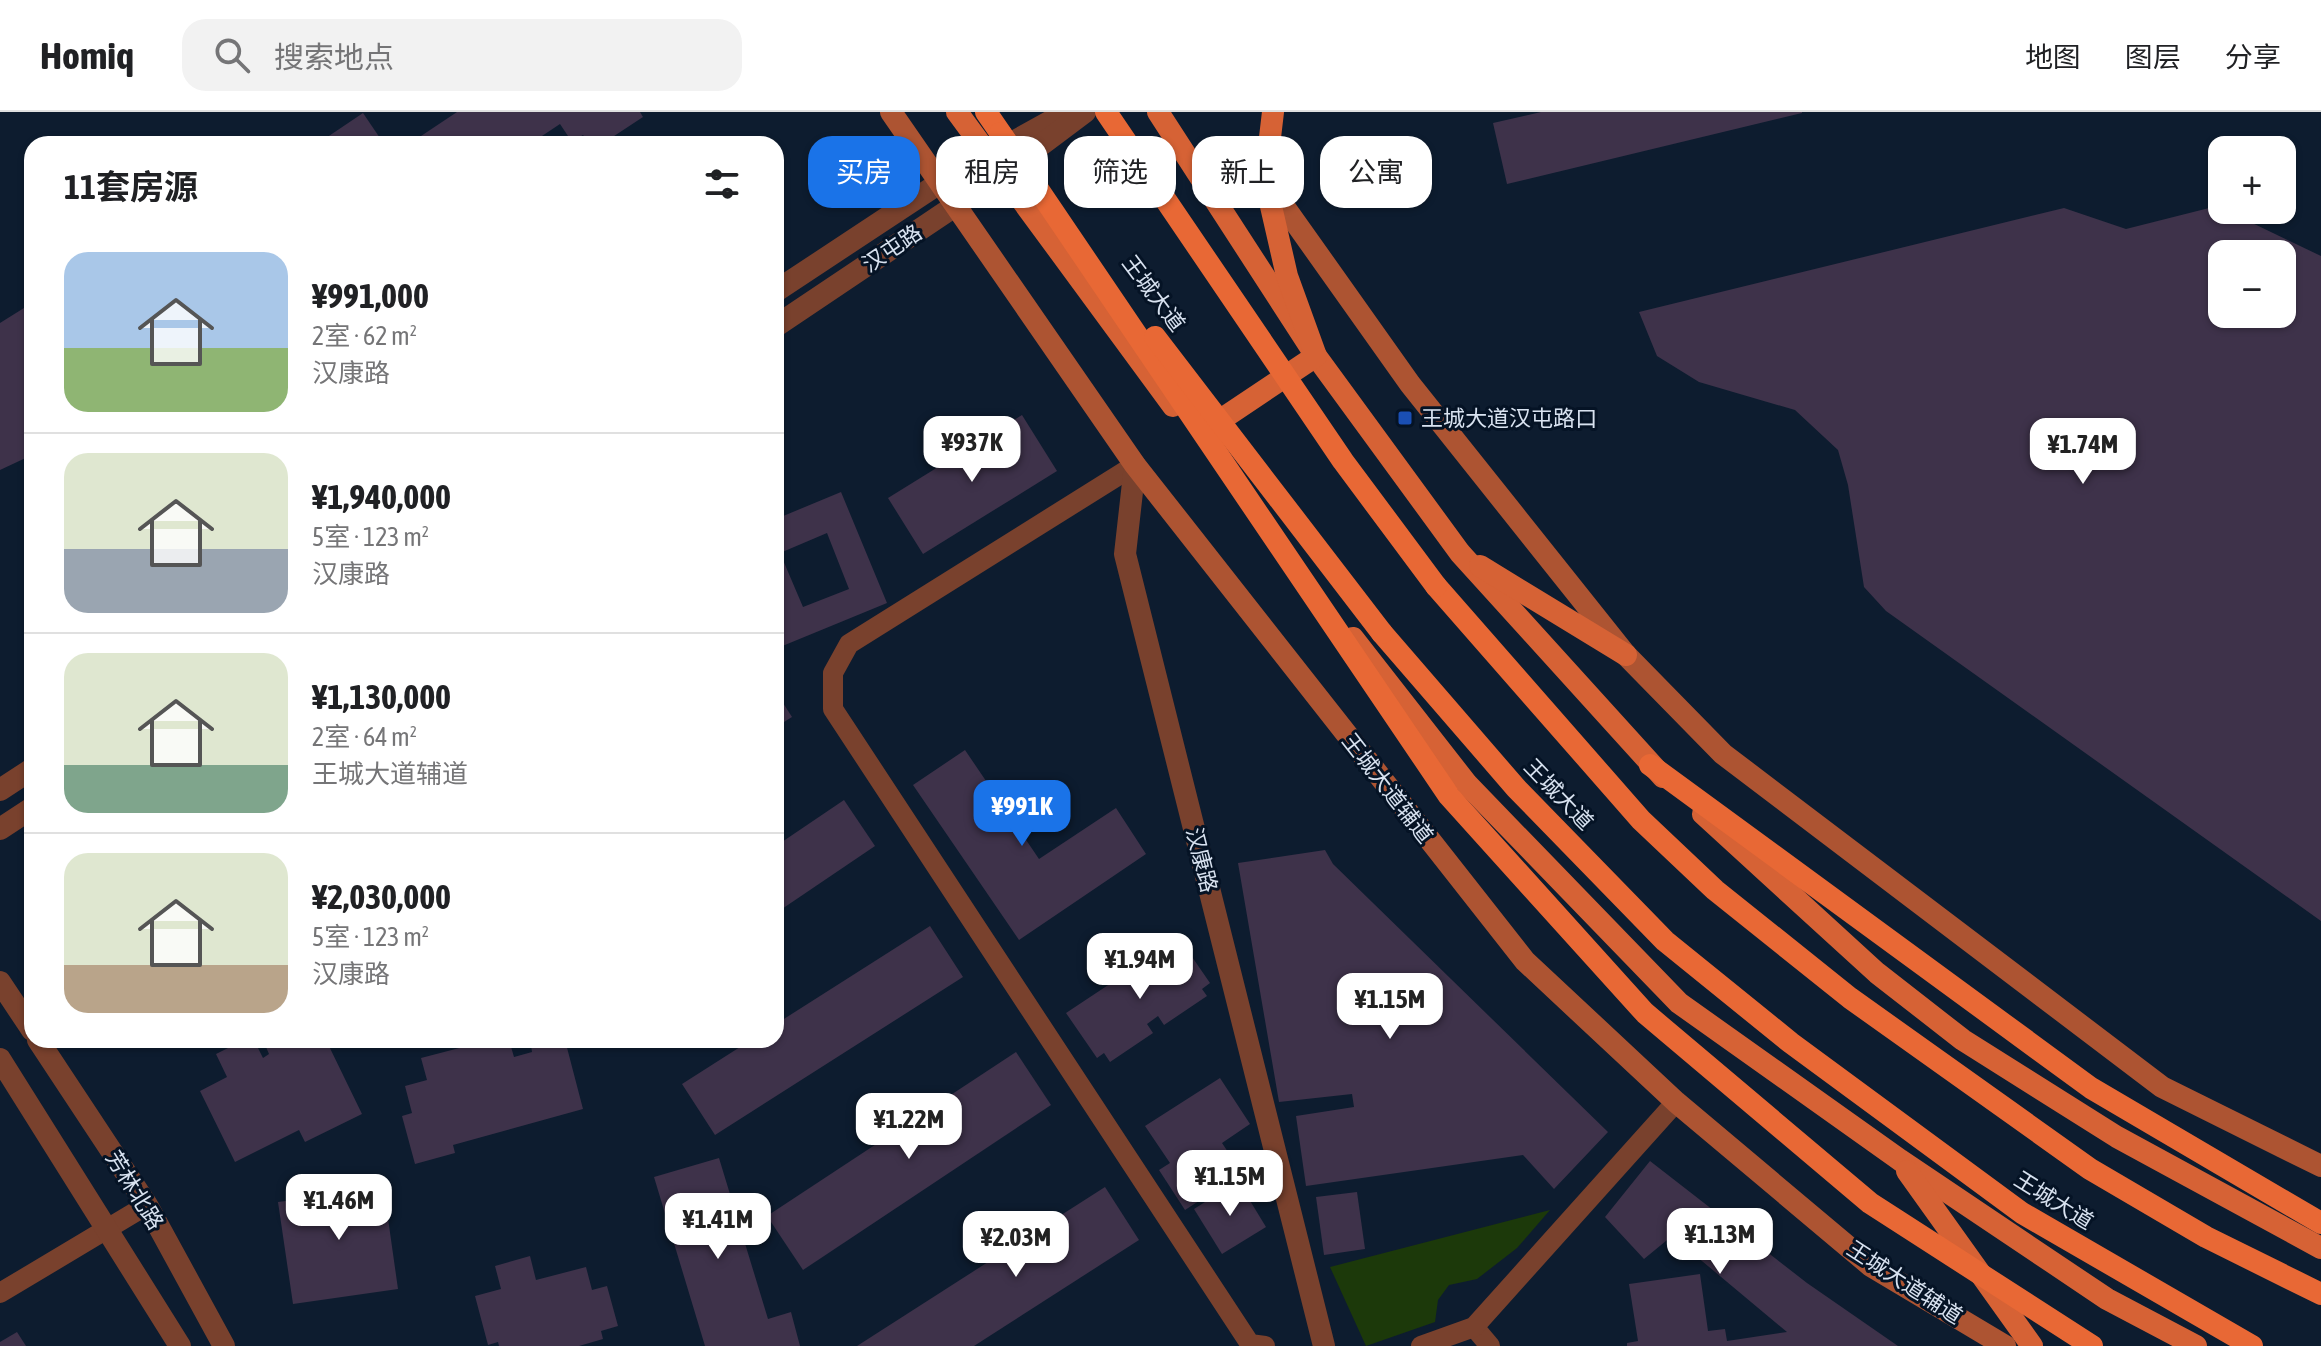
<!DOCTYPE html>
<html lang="zh">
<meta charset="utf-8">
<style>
:root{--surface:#fff;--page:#f2f2f2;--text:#202124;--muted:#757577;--line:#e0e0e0;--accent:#1a73e8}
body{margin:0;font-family:"Asap Condensed","Noto Sans SC",sans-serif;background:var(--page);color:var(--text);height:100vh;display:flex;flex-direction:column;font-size:30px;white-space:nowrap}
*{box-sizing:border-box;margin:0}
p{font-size:26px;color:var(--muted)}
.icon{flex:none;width:44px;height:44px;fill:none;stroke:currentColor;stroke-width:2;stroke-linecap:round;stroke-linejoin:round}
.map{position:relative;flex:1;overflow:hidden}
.panel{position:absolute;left:24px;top:24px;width:760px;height:912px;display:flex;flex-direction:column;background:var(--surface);border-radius:24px;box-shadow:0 2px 6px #0004}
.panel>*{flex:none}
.top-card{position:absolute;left:808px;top:24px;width:760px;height:72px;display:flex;gap:16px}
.tools{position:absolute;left:2208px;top:24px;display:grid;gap:16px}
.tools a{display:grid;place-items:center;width:88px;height:88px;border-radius:16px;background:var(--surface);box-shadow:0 2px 6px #0004;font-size:40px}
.price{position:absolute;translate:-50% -68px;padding:0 18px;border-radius:16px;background:#fff;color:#222;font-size:26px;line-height:52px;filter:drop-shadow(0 2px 4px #0008)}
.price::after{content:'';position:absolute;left:50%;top:48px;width:24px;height:18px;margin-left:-12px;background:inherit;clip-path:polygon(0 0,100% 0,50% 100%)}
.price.on{background:var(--accent);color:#fff}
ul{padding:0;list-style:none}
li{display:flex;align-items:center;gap:24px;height:200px;padding:0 40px}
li+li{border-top:2px solid var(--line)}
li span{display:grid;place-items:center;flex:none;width:224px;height:160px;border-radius:24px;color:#555}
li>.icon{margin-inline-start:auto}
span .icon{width:96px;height:96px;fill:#fffc;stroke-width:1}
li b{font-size:34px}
h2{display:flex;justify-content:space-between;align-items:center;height:96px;padding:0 40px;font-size:34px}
.pill{padding:0 28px;border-radius:24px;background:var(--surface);box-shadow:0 2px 6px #0004;font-size:28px;line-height:72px}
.pill.on{background:var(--accent);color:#fff}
header{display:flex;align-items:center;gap:48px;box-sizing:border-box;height:112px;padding:0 40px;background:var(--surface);border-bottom:2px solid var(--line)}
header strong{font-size:38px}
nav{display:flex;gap:44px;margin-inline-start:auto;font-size:28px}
.search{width:560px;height:72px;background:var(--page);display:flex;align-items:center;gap:20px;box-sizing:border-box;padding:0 28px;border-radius:24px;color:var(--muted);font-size:30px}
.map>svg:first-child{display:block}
</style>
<header>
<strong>Homiq</strong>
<div class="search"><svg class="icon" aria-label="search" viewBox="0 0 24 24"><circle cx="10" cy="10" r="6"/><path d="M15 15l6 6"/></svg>搜索地点</div>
<nav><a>地图</a><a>图层</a><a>分享</a></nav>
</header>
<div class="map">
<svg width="2321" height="1234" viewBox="0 0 2321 1234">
<rect width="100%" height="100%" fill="#0d1c2f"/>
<polygon fill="#1c390a" points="1550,1098 1517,1136 1477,1167 1449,1173 1438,1188 1435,1210 1366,1234 1330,1155"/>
<g fill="#3e324a" fill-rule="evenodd">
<polygon points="457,0 640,0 643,5 602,32 590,32 583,23 572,30 560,12 530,32 409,32"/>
<polygon points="1541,0 1802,0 1802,1 1507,72 1493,11"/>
<polygon points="363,1 384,32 317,32"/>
<path d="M 2217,94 L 2321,144 L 2321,809 L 1886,499 L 1864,475 L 1848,373 L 1838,338 L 1795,298 L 1699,270 L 1657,244 L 1639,200 L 2064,96 L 2126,117 ZM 2222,142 L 2282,142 L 2282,202 L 2222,202 Z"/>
<polygon points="32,191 32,343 0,358 0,211"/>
<polygon points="1022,303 1057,359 923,442 888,386"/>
<path d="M 841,380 L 887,491 L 780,535 L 776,526 L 776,407 ZM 827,421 L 849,477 L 803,495 L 780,441 Z"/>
<polygon points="776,580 792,605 776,615"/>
<polygon points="965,638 1039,747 1116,696 1146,742 1019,828 913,673"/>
<polygon points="844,688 875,734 776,801 776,734"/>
<polygon points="1325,738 1333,752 1608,1020 1554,1077 1523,1043 1306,1074 1296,1004 1354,995 1352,982 1279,990 1238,751"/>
<polygon points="930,814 963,865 715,1023 682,972 751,928 776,928 776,912"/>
<polygon points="1179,826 1210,871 1202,877 1207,884 1164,913 1158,904 1147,912 1153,921 1110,950 1104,941 1097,946 1066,901"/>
<polygon points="244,928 254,928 263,946 269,942 263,928 326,928 362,1002 305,1030 299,1018 235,1050 200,979 227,965 216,942"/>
<polygon points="490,928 509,928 514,945 532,940 531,933 565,928 583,997 453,1033 455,1041 415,1052 402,1004 412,1001 405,974 427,968 421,946"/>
<polygon points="1016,940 1051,993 803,1158 767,1104"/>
<polygon points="1220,966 1250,1012 1222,1031 1242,1061 1185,1098 1159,1058 1170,1051 1145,1014"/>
<polygon points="719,1046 768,1207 791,1200 800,1234 705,1234 654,1065"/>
<polygon points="1650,1049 1807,1171 1898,1234 1627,1234 1627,1231 1638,1229 1629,1172 1700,1162 1708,1219 1725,1217 1727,1229 1787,1220 1672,1124 1644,1147 1605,1105"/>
<polygon points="382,1064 398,1177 293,1192 278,1090 316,1085 315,1074"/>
<polygon points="1238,1069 1266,1115 1222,1142 1194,1097"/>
<polygon points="1105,1075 1139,1128 974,1234 857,1234"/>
<polygon points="1357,1080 1365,1137 1324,1143 1316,1085"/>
<polygon points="530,1144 536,1168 586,1155 592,1178 607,1174 618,1214 601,1219 603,1227 579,1234 499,1234 498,1230 488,1233 475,1184 501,1177 495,1154"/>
<polygon points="17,1220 26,1234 0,1234 0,1230"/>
</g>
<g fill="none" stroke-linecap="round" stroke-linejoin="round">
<g stroke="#79412d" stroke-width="20">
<polyline points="1135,353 849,532 833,561 833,597 1250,1232 1265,1234"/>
<polyline points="0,1181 147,1093"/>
<polyline points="1474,1215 1490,1234"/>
<polyline points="1421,1234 1474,1215 1676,990"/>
</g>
<g stroke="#79412d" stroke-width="22">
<polyline points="776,179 938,72 1067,0"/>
<polyline points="776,214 1001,63 1085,0"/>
<polyline points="1135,353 1125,442 1324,1234"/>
<polyline points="0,678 32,657"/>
<polyline points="0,717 32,696"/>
<polyline points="0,870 32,918"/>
<polyline points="38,928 147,1093 224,1234"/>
<polyline points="0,947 180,1234"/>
</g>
<g stroke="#ad5432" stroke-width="22">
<polyline points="891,0 1135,353 1525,849 1676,990 1871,1154 2005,1234"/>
<polyline points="1266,69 1410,272 1626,543 1723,642 2162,975 2321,1054"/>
</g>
<g stroke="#d66235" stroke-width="22">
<polyline points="957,0 1173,294"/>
<polyline points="1158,0 1316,244 1460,441 1663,665"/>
<polyline points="1204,319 1316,244 1287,164 1265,68 1273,0"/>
<polyline points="1480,454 1626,543"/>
<polyline points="1353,526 1467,672 1679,891 1900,1048 2107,1187 2196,1234"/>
<polyline points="1703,702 1877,861 1963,928 2117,1025 2321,1136"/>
<polyline points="1907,1059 2032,1234"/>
</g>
<g stroke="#e86835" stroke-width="22">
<polyline points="1436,474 1641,708 1715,778 1850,886 2090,1057 2206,1125 2321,1182"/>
<polyline points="1382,521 1516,676 1665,829 1791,931 2022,1101 2252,1234"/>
<polyline points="1650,653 2091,976 2321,1111"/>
</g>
<g stroke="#e86835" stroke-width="22">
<polyline points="986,0 1008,32"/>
<polyline points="1106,0 1343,349 1436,474"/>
<polyline points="1000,21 1449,684 1645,901 1870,1091 2092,1234"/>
<polyline points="1155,225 1382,521"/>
</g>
</g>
<rect fill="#1a4fb4" stroke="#051325" stroke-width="3" x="1397" y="298" width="16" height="16" rx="4"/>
<g text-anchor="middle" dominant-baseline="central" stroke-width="6" stroke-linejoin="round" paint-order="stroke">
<g font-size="22" fill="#d8e2f0" stroke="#051325">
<text transform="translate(892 136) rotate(-34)">汉屯路</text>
<text transform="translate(1154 181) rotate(53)">王城大道</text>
<text transform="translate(1388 676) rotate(52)">王城大道辅道</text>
<text transform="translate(1559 682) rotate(46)">王城大道</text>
<text transform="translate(1202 748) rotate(76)">汉康路</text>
<text transform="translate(135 1078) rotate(58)">芳林北路</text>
<text transform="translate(2054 1088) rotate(32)">王城大道</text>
<text transform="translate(1905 1170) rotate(33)">王城大道辅道</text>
</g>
<g font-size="22" fill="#d8e2f0" stroke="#051325" text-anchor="start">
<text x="1421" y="306">王城大道汉屯路口</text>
</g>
</g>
</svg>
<div class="tools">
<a>+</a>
<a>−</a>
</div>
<b class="price" style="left:972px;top:372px">¥937K</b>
<b class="price" style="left:2083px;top:374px">¥1.74M</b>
<b class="price on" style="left:1022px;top:736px">¥991K</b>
<b class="price" style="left:1140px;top:889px">¥1.94M</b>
<b class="price" style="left:1390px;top:929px">¥1.15M</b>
<b class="price" style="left:909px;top:1049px">¥1.22M</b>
<b class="price" style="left:1230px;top:1106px">¥1.15M</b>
<b class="price" style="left:339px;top:1130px">¥1.46M</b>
<b class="price" style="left:718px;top:1149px">¥1.41M</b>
<b class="price" style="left:1720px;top:1164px">¥1.13M</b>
<b class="price" style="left:1016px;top:1167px">¥2.03M</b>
<div class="top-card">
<a class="pill on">买房</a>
<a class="pill">租房</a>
<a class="pill">筛选</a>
<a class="pill">新上</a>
<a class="pill">公寓</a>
</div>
<section class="panel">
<h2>11套房源<svg class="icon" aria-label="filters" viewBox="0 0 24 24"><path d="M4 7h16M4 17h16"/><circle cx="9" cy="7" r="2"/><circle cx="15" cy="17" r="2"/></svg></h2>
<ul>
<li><span style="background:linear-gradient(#a9c7e8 60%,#8fb573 0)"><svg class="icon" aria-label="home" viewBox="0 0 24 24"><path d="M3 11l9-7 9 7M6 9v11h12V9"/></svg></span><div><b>¥991,000</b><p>2室 · 62 m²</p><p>汉康路</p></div></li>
<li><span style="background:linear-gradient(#dfe7d0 60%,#9aa5b1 0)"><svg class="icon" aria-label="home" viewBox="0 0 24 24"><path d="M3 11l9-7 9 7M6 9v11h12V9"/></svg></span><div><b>¥1,940,000</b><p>5室 · 123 m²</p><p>汉康路</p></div></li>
<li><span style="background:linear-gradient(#dfe7d0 70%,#7fa58c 0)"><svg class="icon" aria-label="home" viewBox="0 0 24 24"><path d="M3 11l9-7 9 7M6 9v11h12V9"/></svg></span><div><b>¥1,130,000</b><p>2室 · 64 m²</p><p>王城大道辅道</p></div></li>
<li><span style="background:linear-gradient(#dfe7d0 70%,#b9a48a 0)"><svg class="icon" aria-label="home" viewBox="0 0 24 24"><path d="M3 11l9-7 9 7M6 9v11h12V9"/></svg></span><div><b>¥2,030,000</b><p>5室 · 123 m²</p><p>汉康路</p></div></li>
</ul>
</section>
</div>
